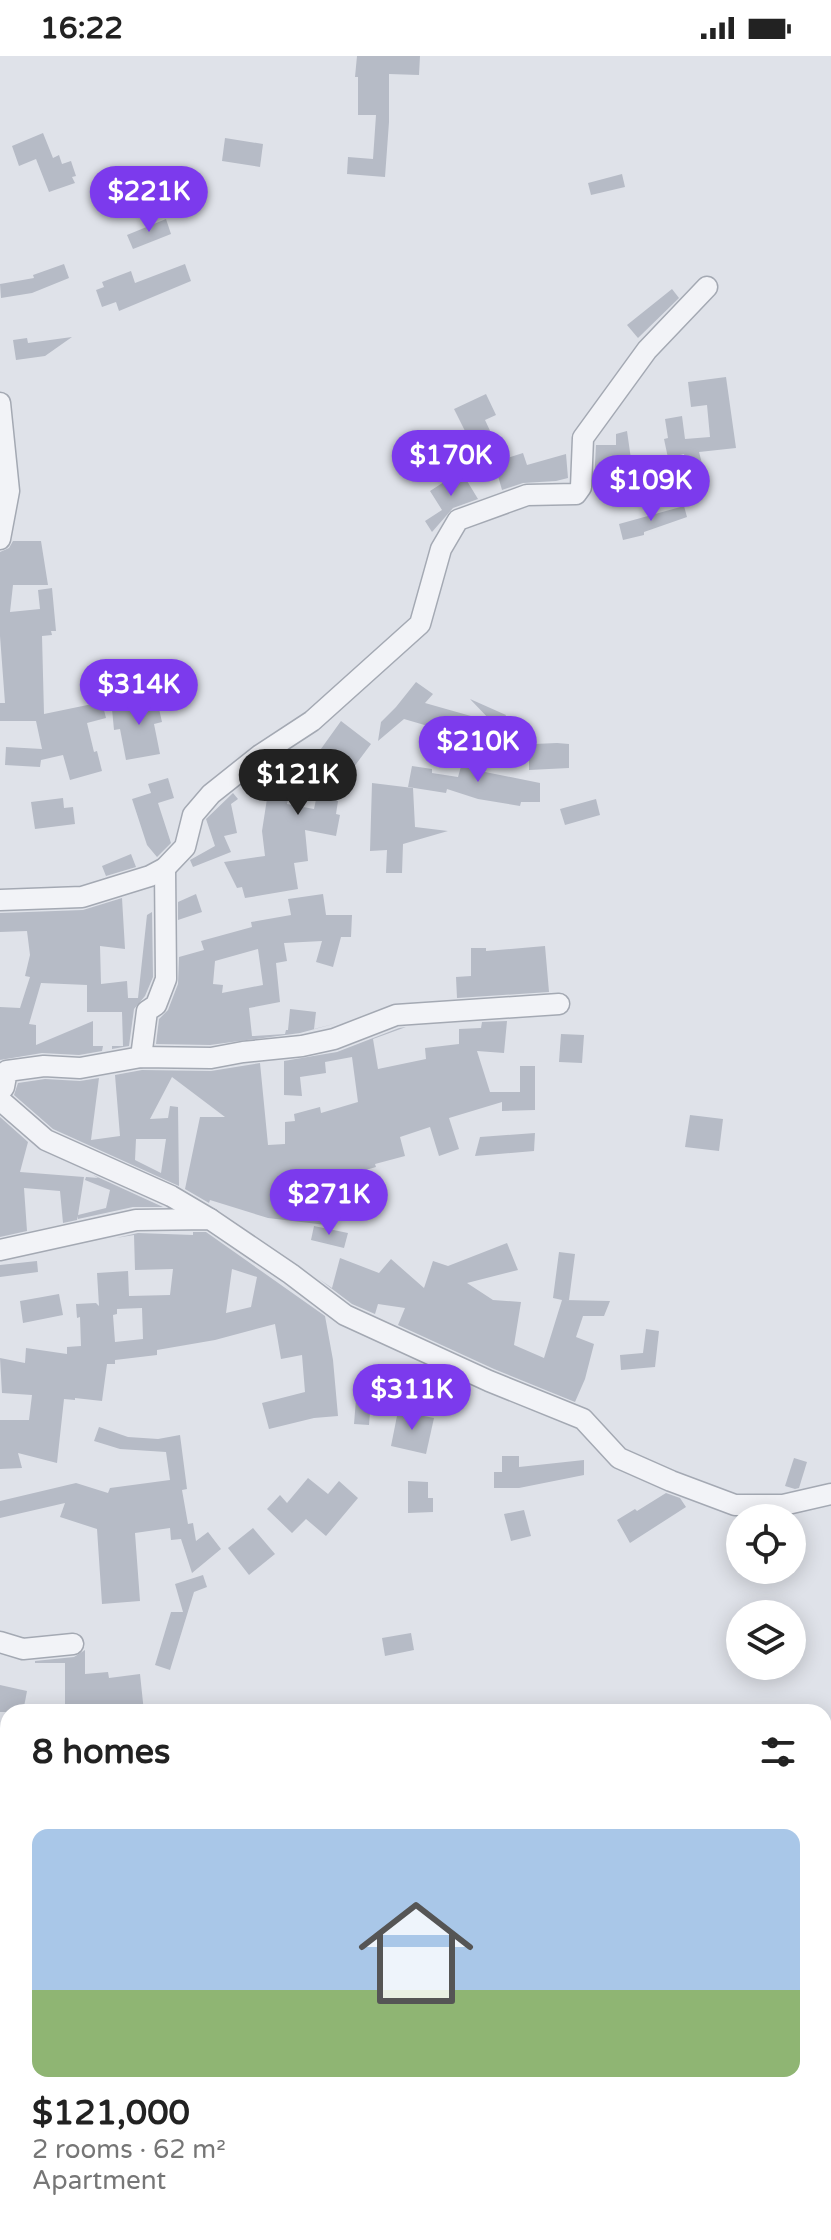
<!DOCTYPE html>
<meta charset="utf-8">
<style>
:root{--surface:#fff;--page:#f2f2f2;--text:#222;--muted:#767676;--accent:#7c3aed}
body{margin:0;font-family:"Varela Round",sans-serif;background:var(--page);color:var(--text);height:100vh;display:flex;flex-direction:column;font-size:30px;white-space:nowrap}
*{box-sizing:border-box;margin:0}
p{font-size:26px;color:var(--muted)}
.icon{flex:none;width:44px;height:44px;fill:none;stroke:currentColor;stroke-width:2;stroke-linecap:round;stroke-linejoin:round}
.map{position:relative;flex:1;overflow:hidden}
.sheet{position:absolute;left:0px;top:1648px;width:832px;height:536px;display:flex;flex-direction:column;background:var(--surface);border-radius:24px 24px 0 0;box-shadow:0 4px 20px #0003}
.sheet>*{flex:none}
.buttons{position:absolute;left:726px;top:1448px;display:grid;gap:16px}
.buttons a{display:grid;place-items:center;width:80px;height:80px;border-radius:50%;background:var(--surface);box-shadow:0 4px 20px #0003;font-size:40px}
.price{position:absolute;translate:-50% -68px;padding:0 18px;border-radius:28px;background:var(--accent);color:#fff;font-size:26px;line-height:52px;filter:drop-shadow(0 2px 4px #0008)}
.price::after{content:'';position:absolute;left:50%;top:48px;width:24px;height:18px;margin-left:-12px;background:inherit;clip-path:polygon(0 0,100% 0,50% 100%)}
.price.current{background:#222;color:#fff}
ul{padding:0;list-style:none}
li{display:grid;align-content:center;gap:16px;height:424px;padding:0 32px}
li span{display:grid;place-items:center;height:248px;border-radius:16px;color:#555}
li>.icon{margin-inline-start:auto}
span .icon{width:144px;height:144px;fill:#fffc;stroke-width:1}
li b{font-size:34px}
h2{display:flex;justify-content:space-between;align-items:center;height:96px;padding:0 32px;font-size:34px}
.status{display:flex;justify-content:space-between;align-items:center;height:56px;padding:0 40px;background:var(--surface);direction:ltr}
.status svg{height:22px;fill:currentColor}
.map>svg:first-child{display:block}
</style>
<div class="status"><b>16:22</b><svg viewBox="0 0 49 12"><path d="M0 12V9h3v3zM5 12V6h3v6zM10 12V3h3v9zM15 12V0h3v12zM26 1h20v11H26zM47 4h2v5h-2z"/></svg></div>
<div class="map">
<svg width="831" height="2184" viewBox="0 0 831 2184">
<rect width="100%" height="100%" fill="#dfe2e9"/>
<g fill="#b6bbc6" fill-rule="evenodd">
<polygon points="357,0 420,0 419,19 389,18 389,66 385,121 347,118 348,101 373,103 376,59 358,59 358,21 355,21"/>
<polygon points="43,77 53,102 59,99 62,108 71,105 76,120 72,121 75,127 49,136 36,103 19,110 12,90"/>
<polygon points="225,82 263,88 260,111 222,105"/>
<polygon points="622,118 625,131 591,139 588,127"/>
<polygon points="166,163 171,178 133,193 127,179"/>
<polygon points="64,208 69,222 32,237 1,242 0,228 34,222 33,219"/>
<polygon points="185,208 191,225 119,255 116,246 102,251 96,234 104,231 102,226 131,215 135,227"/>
<polygon points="672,233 679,242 638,282 627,269"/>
<polygon points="72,281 45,300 16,304 13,284 27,282 28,287"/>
<polygon points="726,321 736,392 699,396 704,415 689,419 684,398 668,402 664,383 668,382 665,363 682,360 685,383 710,381 707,349 691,351 688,326"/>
<polygon points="486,338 496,359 485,364 492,379 444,403 439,388 466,377 454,353"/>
<polygon points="627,375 631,403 643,399 654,428 612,444 605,424 594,427 596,389 616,389 616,378"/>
<polygon points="523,397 527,409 566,398 568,422 556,425 523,427 502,434 494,406"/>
<polygon points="461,415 478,443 453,452 432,476 425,465 442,454 430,435"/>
<polygon points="684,450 687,461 644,476 644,479 623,484 619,468"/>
<polygon points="13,485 41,485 48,529 13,529 10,556 40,553 38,534 52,532 56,575 51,575 52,579 42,580 44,658 102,646 106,662 87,667 94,696 97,695 102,715 70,724 63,699 41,704 40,711 5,709 6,691 42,693 36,665 0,665 0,647 5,647 0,580 0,496 9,492"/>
<polygon points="416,626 433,638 425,647 492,666 470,643 506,659 493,689 404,663 378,685 381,666 396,651"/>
<polygon points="155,635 162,666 154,668 160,698 126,704 120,673 114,674 112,653 145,649 142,637"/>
<polygon points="341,665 371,688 330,743 338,745 336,758 340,759 336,780 305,774 308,805 294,807 298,833 245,842 242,831 237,832 224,806 265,800 262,775 271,717 259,727 252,722 267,710 291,726 287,748 314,753 319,729 303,718"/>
<polygon points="557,687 569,688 569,712 529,714 529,698 534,698 534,688"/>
<polygon points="477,699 490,705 485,716 540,727 540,746 521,746 520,750 478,743 447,733 446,737 408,731 412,710 432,713 432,717 458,721 462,707 472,710"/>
<polygon points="168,722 174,742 158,747 171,787 157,801 147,789 132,743 151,737 148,728"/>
<polygon points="372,727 413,732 415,771 448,775 403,788 402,817 386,817 387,794 370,795"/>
<polygon points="233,737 238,743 231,748 237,777 224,780 231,796 193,811 190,804 215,790 206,763"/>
<polygon points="63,742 64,752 73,751 75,768 35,773 31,746"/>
<polygon points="596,743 600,759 565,769 560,753"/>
<polygon points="131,798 136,811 106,820 102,810"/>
<polygon points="196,838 202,856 178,864 178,846"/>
<path d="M 323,838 L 326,859 L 352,859 L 351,881 L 341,881 L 333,911 L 316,906 L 322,885 L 284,887 L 287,905 L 276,907 L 280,946 L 249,952 L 252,980 L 285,978 L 286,974 L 288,974 L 290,953 L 316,956 L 314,973 L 341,966 L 300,977 L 210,989 L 156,988 L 159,963 L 168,954 L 178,928 L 179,901 L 204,894 L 201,885 L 252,871 L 251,866 L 291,859 L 288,843 ZM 258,893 L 263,929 L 222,937 L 223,929 L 213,928 L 215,905 Z"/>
<polygon points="122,842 125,893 100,890 101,928 127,925 128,942 138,942 147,859 152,856 153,921 145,940 134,953 129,990 112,993 112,990 123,990 122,956 87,956 87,929 41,927 29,968 36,969 36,989 93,965 93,990 103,990 102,995 79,999 42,997 0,1004 0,951 20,952 30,921 25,920 30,899 27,875 0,876 0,857 83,854"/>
<polygon points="545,890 549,936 457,942 456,921 471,920 471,892 486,892 486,895"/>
<path d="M 507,965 L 504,997 L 477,995 L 490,1036 L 520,1036 L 520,1010 L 535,1010 L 535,1054 L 502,1055 L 502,1046 L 449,1062 L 459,1093 L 439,1100 L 430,1071 L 400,1081 L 405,1100 L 375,1108 L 376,1111 L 300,1133 L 333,1142 L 326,1169 L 268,1162 L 210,1144 L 209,1147 L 185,1133 L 200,1061 L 225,1061 L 172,1021 L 150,1063 L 168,1062 L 170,1050 L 178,1051 L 179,1130 L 53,1073 L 14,1039 L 18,1027 L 45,1023 L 80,1025 L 99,1022 L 91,1084 L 120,1080 L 115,1019 L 142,1014 L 211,1015 L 260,1007 L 268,1089 L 285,1088 L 285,1066 L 295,1065 L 294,1058 L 320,1051 L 321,1057 L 358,1046 L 352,1001 L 325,1006 L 326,1017 L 300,1021 L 302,1040 L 284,1039 L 284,1005 L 337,996 L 399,972 L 406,971 L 373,983 L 378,1013 L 426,1003 L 425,992 L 459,988 L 459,973 L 481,972 L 482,966 ZM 136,1083 L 166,1083 L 161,1117 L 135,1104 Z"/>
<polygon points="561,978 584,979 582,1007 559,1006"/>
<polygon points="690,1059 723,1063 719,1095 685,1091"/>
<polygon points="0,1061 28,1086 20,1116 84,1121 78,1159 106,1152 110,1134 85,1124 86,1121 98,1122 93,1119 163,1151 133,1151 78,1163 78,1160 77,1164 63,1167 60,1135 24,1132 27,1175 0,1181"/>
<polygon points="535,1077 534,1095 475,1100 480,1081"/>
<polygon points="314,1170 348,1177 344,1192 311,1184"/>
<path d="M 193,1176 L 206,1176 L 325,1260 L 333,1304 L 338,1360 L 314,1362 L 269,1373 L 262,1347 L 305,1336 L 302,1299 L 281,1303 L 275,1268 L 215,1284 L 157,1294 L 157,1299 L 115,1304 L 115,1308 L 107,1308 L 102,1345 L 75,1342 L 75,1344 L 64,1343 L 57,1407 L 18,1397 L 22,1412 L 0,1413 L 0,1364 L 29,1364 L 32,1339 L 2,1337 L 0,1302 L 25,1307 L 26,1292 L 67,1298 L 67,1291 L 81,1290 L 80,1261 L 77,1262 L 76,1248 L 96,1247 L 99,1250 L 97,1217 L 128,1215 L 129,1240 L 170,1239 L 173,1213 L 135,1214 L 134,1179 L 116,1182 L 138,1177 L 193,1179 ZM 232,1213 L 257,1221 L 251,1251 L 226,1257 ZM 142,1252 L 143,1283 L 115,1286 L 113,1259 L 117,1258 L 117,1253 Z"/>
<polygon points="507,1187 518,1214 467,1227 493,1244 521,1246 514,1289 544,1302 562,1244 553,1242 559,1196 575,1198 569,1244 565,1244 610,1245 604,1260 583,1260 576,1281 594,1288 585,1323 575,1346 494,1313 398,1269 405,1252 378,1248 375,1258 352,1248 319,1223 332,1232 340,1202 379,1217 391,1203 424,1232 433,1205 448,1210"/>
<polygon points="37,1205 38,1216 0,1221 0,1209"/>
<polygon points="59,1238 63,1259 23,1267 20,1245"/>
<polygon points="646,1273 659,1275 655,1311 621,1314 620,1299 643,1297"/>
<polygon points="358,1319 373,1320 369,1369 354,1368"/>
<polygon points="398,1355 434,1362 426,1398 391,1390"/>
<polygon points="99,1371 128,1381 158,1383 180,1379 187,1433 182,1434 188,1468 193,1467 196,1485 208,1476 221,1493 192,1517 181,1483 171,1484 170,1472 135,1477 140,1545 102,1548 97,1473 60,1461 65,1447 0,1462 0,1445 76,1427 108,1437 110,1432 170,1424 166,1396 120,1393 94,1385"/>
<polygon points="502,1400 519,1400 519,1411 584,1404 584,1419 519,1432 494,1432 494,1416 502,1416"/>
<polygon points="794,1402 807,1406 799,1432 795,1433 785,1430"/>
<polygon points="308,1422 328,1438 339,1425 358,1442 326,1480 306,1463 292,1477 267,1453 280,1439 287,1447"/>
<polygon points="408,1425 428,1426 428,1442 433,1442 433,1456 408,1457"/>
<polygon points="666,1437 680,1442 686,1451 630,1487 617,1464 635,1453 637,1455"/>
<polygon points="524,1454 531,1480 511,1485 504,1458"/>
<polygon points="253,1472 275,1498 249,1519 228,1492"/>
<polygon points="203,1519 207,1531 194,1536 170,1614 155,1609 171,1556 183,1556 175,1528"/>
<polygon points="411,1577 414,1594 385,1600 382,1582"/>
<polygon points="85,1594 85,1618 108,1616 109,1622 140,1618 144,1656 65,1656 65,1607 35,1607 35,1605 74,1601"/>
<polygon points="0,1629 27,1635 23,1656 0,1656"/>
</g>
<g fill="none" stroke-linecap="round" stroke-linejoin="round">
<defs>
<g id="minor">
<polyline points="0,347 9,435 0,483"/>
<polyline points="0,844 82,841 150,820 165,812 185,791 193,759 211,738 260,699 312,665 420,568 441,493 458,464 527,439 576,438 581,431 583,382 647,294 707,231"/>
<polyline points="141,1001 147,955 156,949 166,923 165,812"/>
<polyline points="0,1036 4,1031 7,1015 44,1010 80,1012 141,1001 211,1002 243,996 302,990 334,983 396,959 559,948"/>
<polyline points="0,1044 46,1084 171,1140 210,1163"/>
<polyline points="0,1194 136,1164 210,1163 291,1218 345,1259 489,1325 583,1363 619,1402 671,1425 735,1449 783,1449 831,1438"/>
<polyline points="0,1586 23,1593 73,1588"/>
<polyline points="0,2017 8,2027"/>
<polyline points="0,2160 8,2158"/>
<polyline points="114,2176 119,2184"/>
</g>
</defs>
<use href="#minor" stroke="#a4a9b3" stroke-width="23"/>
<use href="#minor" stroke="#f2f3f7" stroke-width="20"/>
</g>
</svg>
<div class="buttons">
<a><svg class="icon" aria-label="locate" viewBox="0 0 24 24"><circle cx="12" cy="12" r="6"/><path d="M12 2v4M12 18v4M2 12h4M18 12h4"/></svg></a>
<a><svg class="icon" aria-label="layers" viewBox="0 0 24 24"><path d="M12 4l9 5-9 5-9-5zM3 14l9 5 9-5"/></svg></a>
</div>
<b class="price" style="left:149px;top:178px">$221K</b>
<b class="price" style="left:451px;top:442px">$170K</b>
<b class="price" style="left:651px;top:467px">$109K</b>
<b class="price" style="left:139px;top:671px">$314K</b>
<b class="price" style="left:478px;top:728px">$210K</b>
<b class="price current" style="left:298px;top:761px">$121K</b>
<b class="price" style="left:329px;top:1181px">$271K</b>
<b class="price" style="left:412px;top:1376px">$311K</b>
<section class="sheet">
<h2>8 homes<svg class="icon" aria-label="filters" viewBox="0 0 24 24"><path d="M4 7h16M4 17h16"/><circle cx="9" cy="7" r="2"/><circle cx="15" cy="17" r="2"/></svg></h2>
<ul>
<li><span style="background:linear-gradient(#a9c7e8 65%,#8fb573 0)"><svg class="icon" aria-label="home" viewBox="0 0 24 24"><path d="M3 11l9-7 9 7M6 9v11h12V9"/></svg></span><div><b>$121,000</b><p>2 rooms · 62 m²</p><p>Apartment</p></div></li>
</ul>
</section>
</div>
